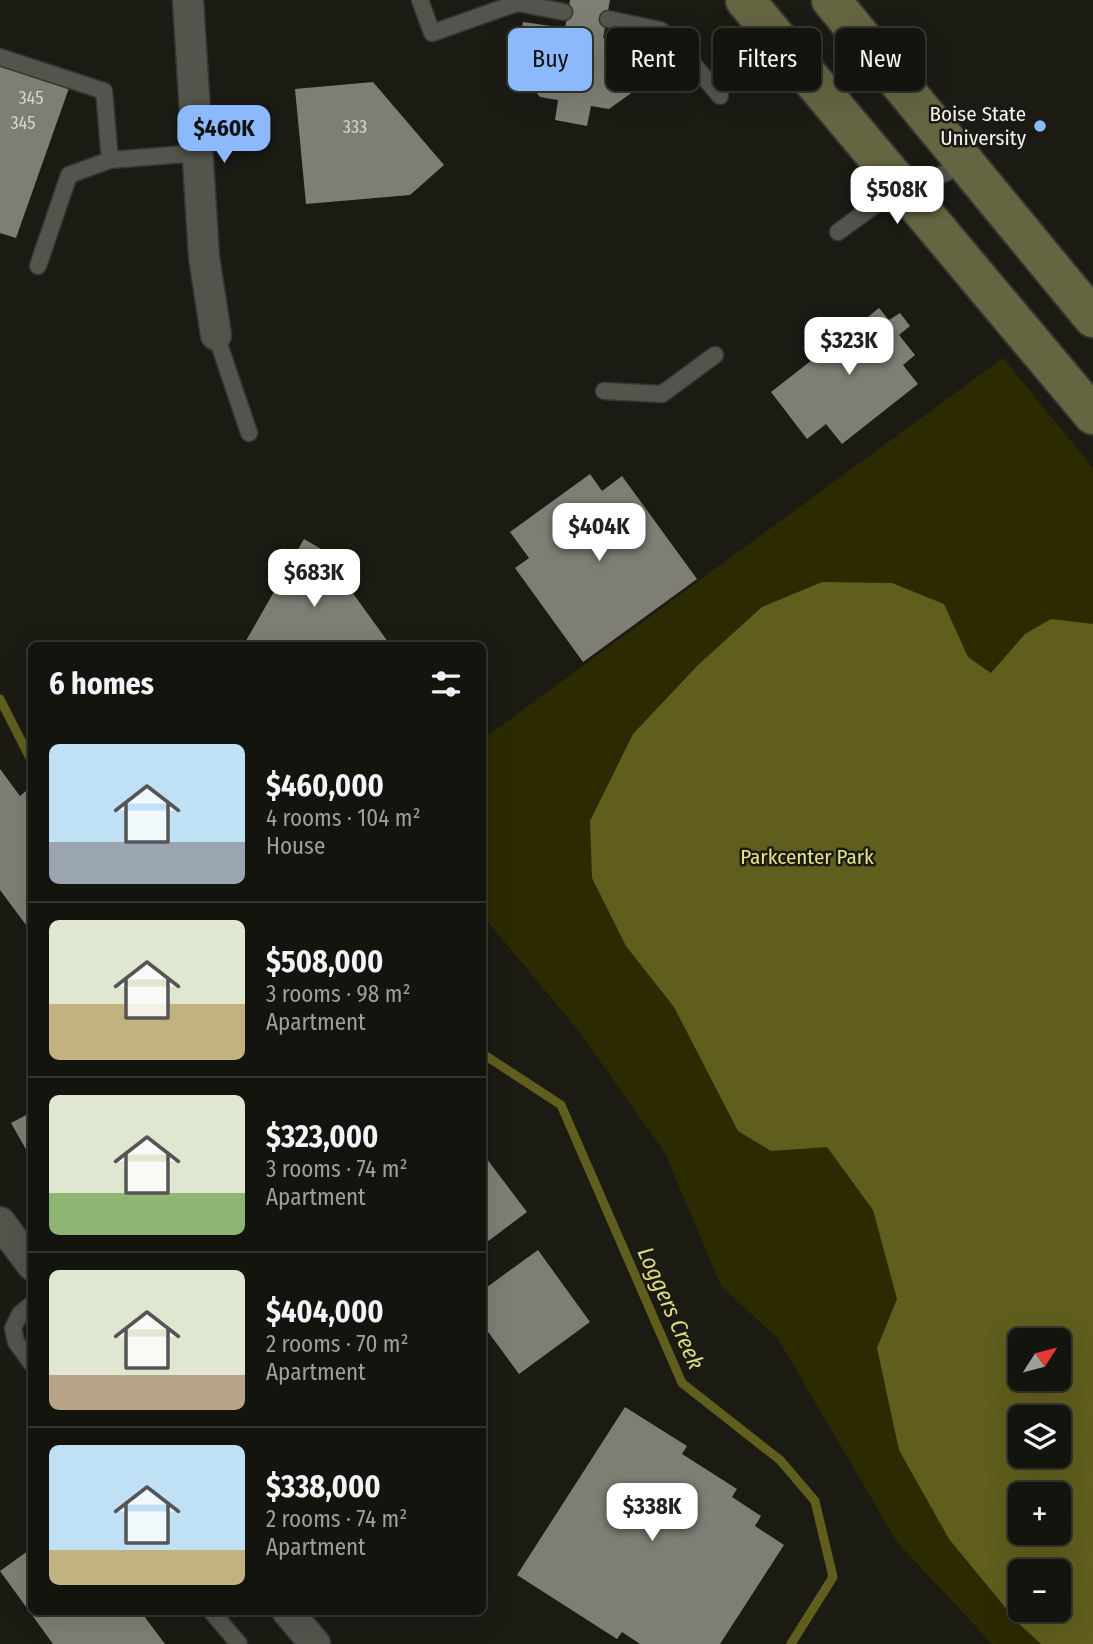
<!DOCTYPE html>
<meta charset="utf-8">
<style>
:root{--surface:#14140f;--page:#1d1d18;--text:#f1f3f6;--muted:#9d9e9e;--line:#33332f;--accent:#8bb9fc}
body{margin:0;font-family:"Fira Sans Condensed",sans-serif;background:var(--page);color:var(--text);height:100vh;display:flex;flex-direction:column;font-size:26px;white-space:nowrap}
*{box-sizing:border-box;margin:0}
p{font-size:23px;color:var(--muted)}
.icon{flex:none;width:38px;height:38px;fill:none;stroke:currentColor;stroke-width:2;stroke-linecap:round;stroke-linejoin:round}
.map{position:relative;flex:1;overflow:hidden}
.sheet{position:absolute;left:28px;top:642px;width:458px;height:973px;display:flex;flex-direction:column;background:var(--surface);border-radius:10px;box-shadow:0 7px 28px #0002,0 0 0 2px var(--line)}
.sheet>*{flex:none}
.guide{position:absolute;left:508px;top:28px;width:480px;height:63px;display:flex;gap:14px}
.needle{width:46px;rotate:54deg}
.controls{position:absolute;left:1008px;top:1328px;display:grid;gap:14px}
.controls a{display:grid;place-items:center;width:63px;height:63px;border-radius:10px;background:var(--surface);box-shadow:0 7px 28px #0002,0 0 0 2px var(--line);font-size:35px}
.price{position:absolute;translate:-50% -60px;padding:0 16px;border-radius:14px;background:#fff;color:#222;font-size:23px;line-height:46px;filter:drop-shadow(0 2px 4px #0008)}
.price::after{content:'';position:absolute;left:50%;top:42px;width:21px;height:16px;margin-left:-10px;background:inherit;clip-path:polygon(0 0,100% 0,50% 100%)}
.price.on{background:var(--accent);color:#111}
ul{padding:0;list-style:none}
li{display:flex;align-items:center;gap:21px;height:175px;padding:0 21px}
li+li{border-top:2px solid var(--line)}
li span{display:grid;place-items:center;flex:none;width:196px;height:140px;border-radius:10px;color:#555}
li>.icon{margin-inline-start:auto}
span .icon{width:84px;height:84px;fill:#fffc;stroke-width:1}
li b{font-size:30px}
h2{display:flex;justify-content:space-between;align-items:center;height:84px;padding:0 21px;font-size:30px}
.pill{padding:0 24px;border-radius:10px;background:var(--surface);box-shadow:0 7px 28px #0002,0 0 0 2px var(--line);font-size:24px;line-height:63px}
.pill.on{background:var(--accent);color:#111}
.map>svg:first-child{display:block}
</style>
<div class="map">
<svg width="1093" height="1644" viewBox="0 0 1093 1644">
<rect width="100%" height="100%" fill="#1b1b14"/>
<path fill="#2c2a00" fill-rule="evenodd" d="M 1003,358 L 1093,468 L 1093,1644 L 992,1644 L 897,1542 L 778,1339 L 721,1286 L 665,1153 L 581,1034 L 483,916 L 483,739 ZM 1020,1340 L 1059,1340 L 1059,1379 L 1020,1379 ZM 1020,1418 L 1059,1418 L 1059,1456 L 1020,1456 ZM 1020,1494 L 1059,1494 L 1059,1533 L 1020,1533 ZM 1020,1572 L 1059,1572 L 1059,1610 L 1020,1610 Z"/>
<path fill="#605e1d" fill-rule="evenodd" d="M 822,582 L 892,583 L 944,604 L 968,657 L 991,673 L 1025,634 L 1051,619 L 1093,624 L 1093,1644 L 1041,1644 L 1018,1623 L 949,1539 L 899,1450 L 877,1348 L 897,1299 L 873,1210 L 827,1147 L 771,1151 L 738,1131 L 674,1007 L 626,946 L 592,878 L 590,821 L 633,734 L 698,665 L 762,607 ZM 1020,1340 L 1059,1340 L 1059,1379 L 1020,1379 ZM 1020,1418 L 1059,1418 L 1059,1456 L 1020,1456 ZM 1020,1494 L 1059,1494 L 1059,1533 L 1020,1533 ZM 1020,1572 L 1059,1572 L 1059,1610 L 1020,1610 Z"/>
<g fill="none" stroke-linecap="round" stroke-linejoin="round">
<g stroke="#605e1d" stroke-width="9">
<polyline points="0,699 32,762"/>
<polyline points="483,1054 561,1105 682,1383 780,1460 815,1501 833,1577 791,1644"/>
</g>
</g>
<g fill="#7e7e75">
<polygon points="570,0 610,0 603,38 647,45 655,56 648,81 609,109 591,106 587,126 555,120 558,100 540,97 516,66 523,22 565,28"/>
<polygon points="0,63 69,88 16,238 0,233"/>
<polygon points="373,82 444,165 410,195 306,204 295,89"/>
<polygon points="879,308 889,320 900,313 910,326 899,335 915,355 903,365 918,384 842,444 826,424 807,439 771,392 812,360 806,353 820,342 812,331 824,322 832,331 846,320 853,329"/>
<polygon points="590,474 602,491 622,476 697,579 583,662 515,568 529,558 510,532"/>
<polygon points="304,539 321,549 391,646 243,646"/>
<polygon points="0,769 20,796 26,791 32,798 32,933 0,890"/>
<polygon points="32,1112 32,1160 11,1123"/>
<polygon points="483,1154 527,1212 483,1245"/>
<polygon points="538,1250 590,1322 519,1374 483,1325 483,1290"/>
<polygon points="625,1407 687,1446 682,1454 737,1489 732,1497 761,1516 755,1526 784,1545 720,1644 640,1644 622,1632 617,1639 517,1575"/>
<polygon points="32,1548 32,1612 141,1612 165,1644 53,1644 0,1571"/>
</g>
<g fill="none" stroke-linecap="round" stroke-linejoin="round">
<defs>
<g id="lane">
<polyline points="420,0 432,33 517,3 564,12"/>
<polyline points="608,19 660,30 673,40 720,96"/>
<polyline points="0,57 104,91 110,160"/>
<polyline points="838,232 879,202 966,164"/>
<polyline points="38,266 69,175 110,160 198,153"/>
<polyline points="216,335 249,433"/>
<polyline points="604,391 662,394 715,355"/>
<polyline points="32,1304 20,1314 13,1328 16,1342 32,1364"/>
<polyline points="212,1612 239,1644"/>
</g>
<g id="street">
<polyline points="188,0 204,257 216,335"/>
<polyline points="0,1222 32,1265"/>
<polyline points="288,1612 315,1644"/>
</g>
<g id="secondary">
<polyline points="745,0 1093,415"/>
<polyline points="831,0 1093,318"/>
</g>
</defs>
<use href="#lane" stroke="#353631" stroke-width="19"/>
<use href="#street" stroke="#353631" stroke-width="33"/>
<use href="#secondary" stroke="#353631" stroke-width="42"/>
<use href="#lane" stroke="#54544c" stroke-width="16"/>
<use href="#street" stroke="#54544c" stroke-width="30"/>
<use href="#secondary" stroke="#666542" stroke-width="38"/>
</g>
<circle fill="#8bb9fc" stroke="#1b1b14" stroke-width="2.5" cx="1040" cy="126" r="7"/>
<g text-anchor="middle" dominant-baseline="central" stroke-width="5" stroke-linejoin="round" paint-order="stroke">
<g font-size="18" fill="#d6d6d0">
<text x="31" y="98">345</text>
<text x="23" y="123">345</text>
<text x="355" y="127">333</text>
</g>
<g font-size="21" fill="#f3f4ef" stroke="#1b1b14" text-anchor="end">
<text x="1026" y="114">Boise State<tspan x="1026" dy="24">University</tspan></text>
</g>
<g font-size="21" fill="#e5e487" stroke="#1b1b14">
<text x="807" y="857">Parkcenter Park</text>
</g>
<g font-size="23" font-style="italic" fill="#dedc80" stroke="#1b1b14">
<text transform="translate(671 1308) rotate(66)">Loggers Creek</text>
</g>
</g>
</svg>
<div class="controls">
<a><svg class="needle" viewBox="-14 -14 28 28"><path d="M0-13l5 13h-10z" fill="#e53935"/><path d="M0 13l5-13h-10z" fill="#9d9e9e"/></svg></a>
<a><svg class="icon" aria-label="layers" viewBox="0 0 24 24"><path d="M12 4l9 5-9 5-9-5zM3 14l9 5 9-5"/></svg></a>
<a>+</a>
<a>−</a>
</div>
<b class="price on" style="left:224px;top:165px">$460K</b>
<b class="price" style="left:897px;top:226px">$508K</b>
<b class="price" style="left:849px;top:377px">$323K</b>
<b class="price" style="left:599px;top:563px">$404K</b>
<b class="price" style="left:314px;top:609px">$683K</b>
<b class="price" style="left:652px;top:1543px">$338K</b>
<div class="guide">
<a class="pill on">Buy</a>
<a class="pill">Rent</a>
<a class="pill">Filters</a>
<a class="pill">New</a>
</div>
<section class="sheet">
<h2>6 homes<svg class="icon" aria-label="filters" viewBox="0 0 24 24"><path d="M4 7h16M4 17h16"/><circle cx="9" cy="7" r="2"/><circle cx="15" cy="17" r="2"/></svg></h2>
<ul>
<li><span style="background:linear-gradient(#bfe0f5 70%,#9aa5b1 0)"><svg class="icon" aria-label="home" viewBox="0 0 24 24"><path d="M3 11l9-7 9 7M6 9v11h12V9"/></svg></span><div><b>$460,000</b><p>4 rooms · 104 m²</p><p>House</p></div></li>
<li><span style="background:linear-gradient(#dfe7d0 60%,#c2b280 0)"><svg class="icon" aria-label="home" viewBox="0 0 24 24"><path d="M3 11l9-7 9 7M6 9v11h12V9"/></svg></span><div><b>$508,000</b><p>3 rooms · 98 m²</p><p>Apartment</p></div></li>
<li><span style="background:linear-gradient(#dfe7d0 70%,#8fb573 0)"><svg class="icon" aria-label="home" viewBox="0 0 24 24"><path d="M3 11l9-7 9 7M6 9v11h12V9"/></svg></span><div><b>$323,000</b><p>3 rooms · 74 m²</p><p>Apartment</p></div></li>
<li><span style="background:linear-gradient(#dfe7d0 75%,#b9a48a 0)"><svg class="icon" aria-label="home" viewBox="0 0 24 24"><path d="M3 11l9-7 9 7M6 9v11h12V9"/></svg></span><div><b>$404,000</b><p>2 rooms · 70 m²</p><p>Apartment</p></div></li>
<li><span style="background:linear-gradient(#bfe0f5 75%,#c2b280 0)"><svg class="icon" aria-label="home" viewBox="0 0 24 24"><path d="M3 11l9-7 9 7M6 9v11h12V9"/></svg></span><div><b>$338,000</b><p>2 rooms · 74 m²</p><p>Apartment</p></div></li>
</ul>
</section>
</div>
